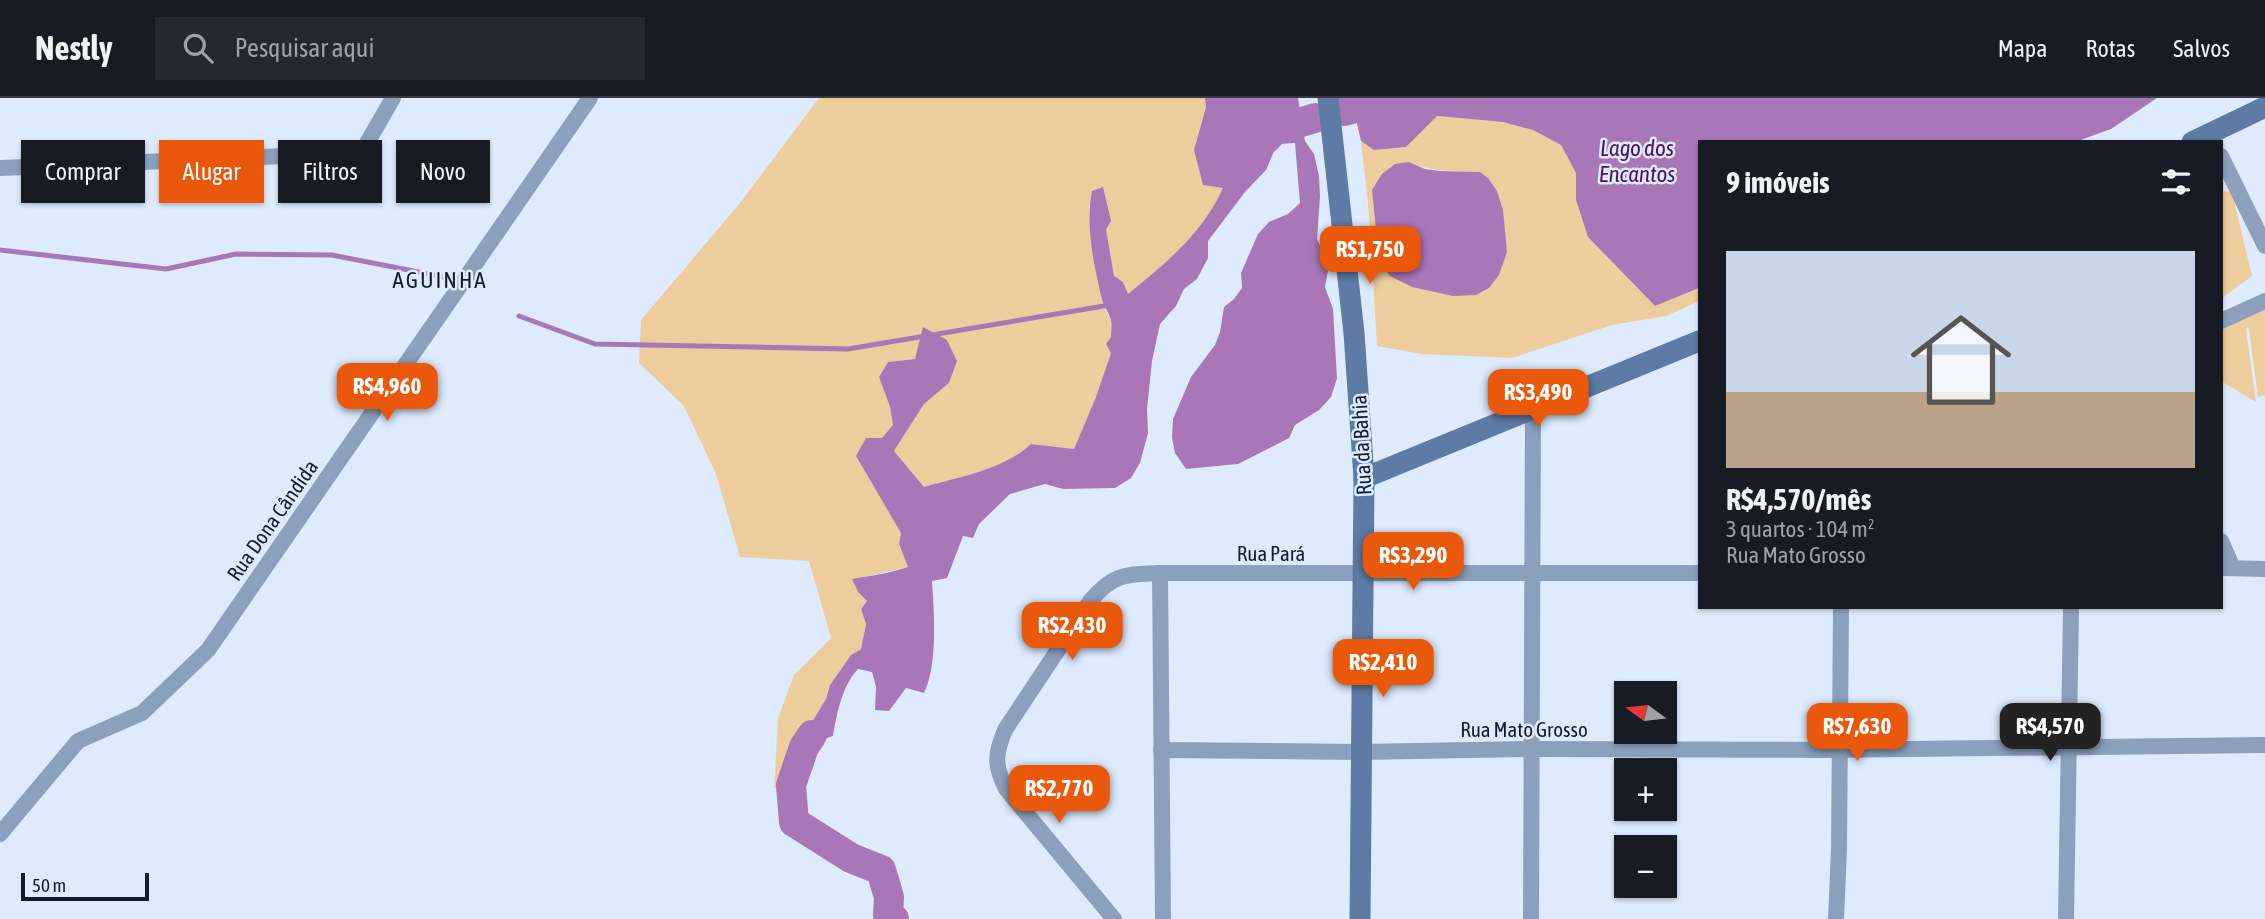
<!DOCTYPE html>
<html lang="pt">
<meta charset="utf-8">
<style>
:root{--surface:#171b24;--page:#242831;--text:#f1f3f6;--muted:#9ea1a6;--line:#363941;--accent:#ea580c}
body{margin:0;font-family:"Asap Condensed",sans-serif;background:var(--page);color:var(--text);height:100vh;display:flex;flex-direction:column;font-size:26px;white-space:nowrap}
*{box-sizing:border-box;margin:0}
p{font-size:23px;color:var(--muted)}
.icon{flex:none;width:38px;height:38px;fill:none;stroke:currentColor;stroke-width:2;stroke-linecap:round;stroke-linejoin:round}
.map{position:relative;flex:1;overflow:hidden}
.drawer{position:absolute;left:1698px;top:42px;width:525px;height:469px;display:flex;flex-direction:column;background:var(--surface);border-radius:0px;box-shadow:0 2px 5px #0004}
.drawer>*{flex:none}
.banner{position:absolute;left:21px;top:42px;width:665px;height:63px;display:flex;gap:14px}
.needle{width:46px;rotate:285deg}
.controls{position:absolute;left:1614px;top:583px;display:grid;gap:14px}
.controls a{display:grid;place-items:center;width:63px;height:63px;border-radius:0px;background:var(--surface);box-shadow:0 2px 5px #0004;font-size:35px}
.scale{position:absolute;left:21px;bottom:18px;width:128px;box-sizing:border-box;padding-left:7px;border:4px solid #111d2e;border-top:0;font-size:19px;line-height:24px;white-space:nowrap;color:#111d2e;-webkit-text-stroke:5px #deebff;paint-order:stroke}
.price{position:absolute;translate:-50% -60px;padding:0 16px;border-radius:14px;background:var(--accent);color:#fff;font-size:23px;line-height:46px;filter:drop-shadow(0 2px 4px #0008)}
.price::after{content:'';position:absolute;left:50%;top:42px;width:21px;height:16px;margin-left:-10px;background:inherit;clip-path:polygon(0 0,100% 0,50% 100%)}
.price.active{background:#222;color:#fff}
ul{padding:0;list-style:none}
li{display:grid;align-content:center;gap:14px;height:371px;padding:0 28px}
li span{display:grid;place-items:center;height:217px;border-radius:0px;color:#555}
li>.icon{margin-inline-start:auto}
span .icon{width:126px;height:126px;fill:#fffc;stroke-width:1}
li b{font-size:30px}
h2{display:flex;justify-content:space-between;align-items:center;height:84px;padding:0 28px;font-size:30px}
.tag{padding:0 24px;border-radius:0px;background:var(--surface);box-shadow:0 2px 5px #0004;font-size:24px;line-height:63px}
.tag.active{background:var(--accent);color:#fff}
header{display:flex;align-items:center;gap:42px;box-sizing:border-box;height:98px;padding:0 35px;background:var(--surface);border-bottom:2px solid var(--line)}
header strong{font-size:33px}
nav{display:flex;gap:38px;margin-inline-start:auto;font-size:24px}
.search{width:490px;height:63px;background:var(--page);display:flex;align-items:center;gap:18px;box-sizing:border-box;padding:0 24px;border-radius:0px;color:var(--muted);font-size:26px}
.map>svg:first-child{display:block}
</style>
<header>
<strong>Nestly</strong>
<div class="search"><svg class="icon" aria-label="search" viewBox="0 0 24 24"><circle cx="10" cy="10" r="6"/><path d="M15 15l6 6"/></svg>Pesquisar aqui</div>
<nav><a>Mapa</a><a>Rotas</a><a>Salvos</a></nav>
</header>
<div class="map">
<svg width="2265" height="821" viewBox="0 0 2265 821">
<rect width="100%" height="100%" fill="#deebff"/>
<g fill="#edcd9c" fill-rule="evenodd">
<path d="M 819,0 L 1205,0 L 1206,8 L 1194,52 L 1203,87 L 1224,90 C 1203,135 1165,166 1128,197 L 1114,179 L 1106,131 L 1103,90 L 1089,108 L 1090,129 L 1101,198 L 1104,210 L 1111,222 L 1111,255 L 1096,299 L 1074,351 L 1031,346 C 1003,372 959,379 924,389 L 894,353 L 924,306 L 949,285 L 957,263 L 947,242 L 915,261 L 888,264 L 879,279 L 890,309 L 893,327 L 882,340 L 856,358 L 901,435 L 899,446 L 908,469 L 864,479 L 858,494 L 867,503 L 861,511 L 866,526 L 861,551 L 851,557 L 830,587 L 826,601 L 803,639 L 788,676 L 774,691 L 778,620 L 794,577 L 831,540 L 809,463 L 740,459 L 716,376 L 684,308 L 639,265 L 641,222 L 740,105 Z"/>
<path d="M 1436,18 L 1503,24 L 1533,32 L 1561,47 L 1576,75 L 1576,102 L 1588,139 L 1655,208 L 1699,190 L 1699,203 L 1666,218 L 1612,227 L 1512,260 L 1422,256 L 1377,248 L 1369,115 L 1361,43 L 1374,52 L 1406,49 ZM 1409,64 C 1433,74 1455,73 1480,74 L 1412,189 L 1390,177 L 1379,162 L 1372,92 Z"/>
<polygon points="2221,93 2232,94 2252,178 2221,201"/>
<polygon points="2265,212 2265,297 2258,299 2249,231 2247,229 2246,232 2256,304 2221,283 2221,229"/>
</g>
<g fill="#a977b8">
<path d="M 1205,0 L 1298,0 L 1305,43 L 1314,56 L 1319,78 L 1320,99 L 1317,141 L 1329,168 L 1325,189 L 1333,211 L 1337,280 L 1331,299 L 1319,312 L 1295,327 L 1289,340 L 1238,366 L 1186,371 L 1175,355 L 1172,340 L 1173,321 L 1191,279 L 1215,247 L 1220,234 L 1224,209 L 1234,201 L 1242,190 L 1241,175 L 1258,136 L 1269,124 L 1288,116 L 1300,105 L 1295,45 L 1277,46 L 1266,72 L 1245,94 L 1208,143 L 1208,160 L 1197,181 L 1184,191 L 1176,208 L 1160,226 L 1152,263 L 1147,311 L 1148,335 L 1140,365 L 1131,380 L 1115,390 L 1063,391 L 1045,386 L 1010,396 L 979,426 L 973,440 L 963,438 L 947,480 L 932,483 C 934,515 938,566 924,595 L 906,590 L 889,613 L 875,612 L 876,589 L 872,574 L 858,571 C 842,588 837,615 833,638 L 818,643 L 805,673 L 788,676 L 803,639 L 826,601 L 830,587 L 851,557 L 861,551 L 866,526 L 861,511 L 867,503 L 858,494 L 852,481 C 870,478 890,475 908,469 L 899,446 L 901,435 L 856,358 L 866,340 L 882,340 L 893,327 L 890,309 L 879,279 L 888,264 L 915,261 L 923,229 L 947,242 L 957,263 L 949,285 L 924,306 L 894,353 L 924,389 C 959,379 1003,372 1031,346 L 1074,351 L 1096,299 L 1111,255 L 1106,246 L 1111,239 C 1111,234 1112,227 1111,222 C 1109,215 1104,209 1102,202 C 1094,167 1085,128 1092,93 L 1103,89 L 1111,123 L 1106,131 L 1114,178 L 1123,184 L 1128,196 C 1165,166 1203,135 1223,90 L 1203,87 L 1194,52 L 1206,9 Z"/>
<polygon points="1351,0 2157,0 2111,31 2075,44 1699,44 1699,190 1655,208 1588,139 1576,102 1576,75 1561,47 1533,32 1503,24 1437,18 1406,49 1374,52 1361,43"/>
<polygon points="1409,64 1425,71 1440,73 1480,74 1488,80 1497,93 1503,112 1507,154 1499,177 1489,190 1476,197 1453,198 1412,189 1390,178 1379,163 1372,92 1382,76 1395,66"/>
</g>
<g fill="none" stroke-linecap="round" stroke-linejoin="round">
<g stroke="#a977b8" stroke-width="5">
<polyline points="0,152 166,171 236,156 332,157 444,179"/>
<polyline points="519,218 595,246 848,251 1110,207"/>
</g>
<g stroke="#a977b8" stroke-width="30">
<polyline points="1344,13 1397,0"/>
<polyline points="1266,41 1275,32 1315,20"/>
<polyline points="812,637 804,649 791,687 794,724 851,760 881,772 889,799 888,817 894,821"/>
</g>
<g stroke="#8ca0bd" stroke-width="16">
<polyline points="2221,58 2265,148"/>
<polyline points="0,70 358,55 363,52 393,0"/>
<polyline points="2221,223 2265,203"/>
<polyline points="2221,443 2233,470"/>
<polyline points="2221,470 2265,471"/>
<polyline points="1160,475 1163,821"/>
<polyline points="1161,652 1361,654 1533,651 1822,652 2265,647"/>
<polyline points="0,736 78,643 142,615 208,552 590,0"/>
<path d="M 1114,821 L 1006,691 C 994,667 995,656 1005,632 L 1091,502 C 1115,474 1127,477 1160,475 L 1699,475"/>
<polyline points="1531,821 1533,310"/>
<polyline points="1836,821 1839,752 1841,509"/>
<polyline points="2066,821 2071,509"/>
</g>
<g stroke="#5e7ba6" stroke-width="21">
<polyline points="1328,0 1354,235 1364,380 1360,821"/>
<polyline points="2192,44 2265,9"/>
<polyline points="1364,380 1699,243"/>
</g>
</g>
<g text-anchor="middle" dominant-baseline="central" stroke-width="5" stroke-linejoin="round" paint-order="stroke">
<g font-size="21" fill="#111d2e" stroke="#deebff">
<text transform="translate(1361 347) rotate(-93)">Rua da Bahia</text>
<text transform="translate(272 422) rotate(-55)">Rua Dona Cândida</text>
<text x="1271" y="455">Rua Pará</text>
<text x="1524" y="631">Rua Mato Grosso</text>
</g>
<g font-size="23" font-style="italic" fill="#501061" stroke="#deebff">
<text x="1637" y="50">Lago dos<tspan x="1637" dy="26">Encantos</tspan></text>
</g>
<g font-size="23" letter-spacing="2" fill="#111d2e" stroke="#deebff">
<text x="440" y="182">AGUINHA</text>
</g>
</g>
</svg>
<div class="controls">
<a><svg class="needle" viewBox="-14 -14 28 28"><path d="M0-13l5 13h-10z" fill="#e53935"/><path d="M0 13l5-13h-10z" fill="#9ea1a6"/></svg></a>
<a>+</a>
<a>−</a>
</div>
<div class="scale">50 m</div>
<b class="price" style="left:1370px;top:188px">R$1,750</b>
<b class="price" style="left:387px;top:325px">R$4,960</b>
<b class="price" style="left:1538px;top:331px">R$3,490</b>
<b class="price" style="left:1413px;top:494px">R$3,290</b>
<b class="price" style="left:1072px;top:564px">R$2,430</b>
<b class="price" style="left:1383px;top:601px">R$2,410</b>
<b class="price" style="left:1857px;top:665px">R$7,630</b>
<b class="price active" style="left:2050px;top:665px">R$4,570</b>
<b class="price" style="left:1059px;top:727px">R$2,770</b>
<div class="banner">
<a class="tag">Comprar</a>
<a class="tag active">Alugar</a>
<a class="tag">Filtros</a>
<a class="tag">Novo</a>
</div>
<section class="drawer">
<h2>9 imóveis<svg class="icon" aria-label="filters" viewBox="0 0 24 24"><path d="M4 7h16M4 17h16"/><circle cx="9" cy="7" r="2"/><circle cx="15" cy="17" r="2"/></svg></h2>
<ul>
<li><span style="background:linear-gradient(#c9d6e8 65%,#b9a48a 0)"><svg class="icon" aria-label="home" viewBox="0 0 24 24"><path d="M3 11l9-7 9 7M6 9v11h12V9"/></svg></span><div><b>R$4,570/mês</b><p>3 quartos · 104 m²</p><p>Rua Mato Grosso</p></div></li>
</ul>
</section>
</div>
